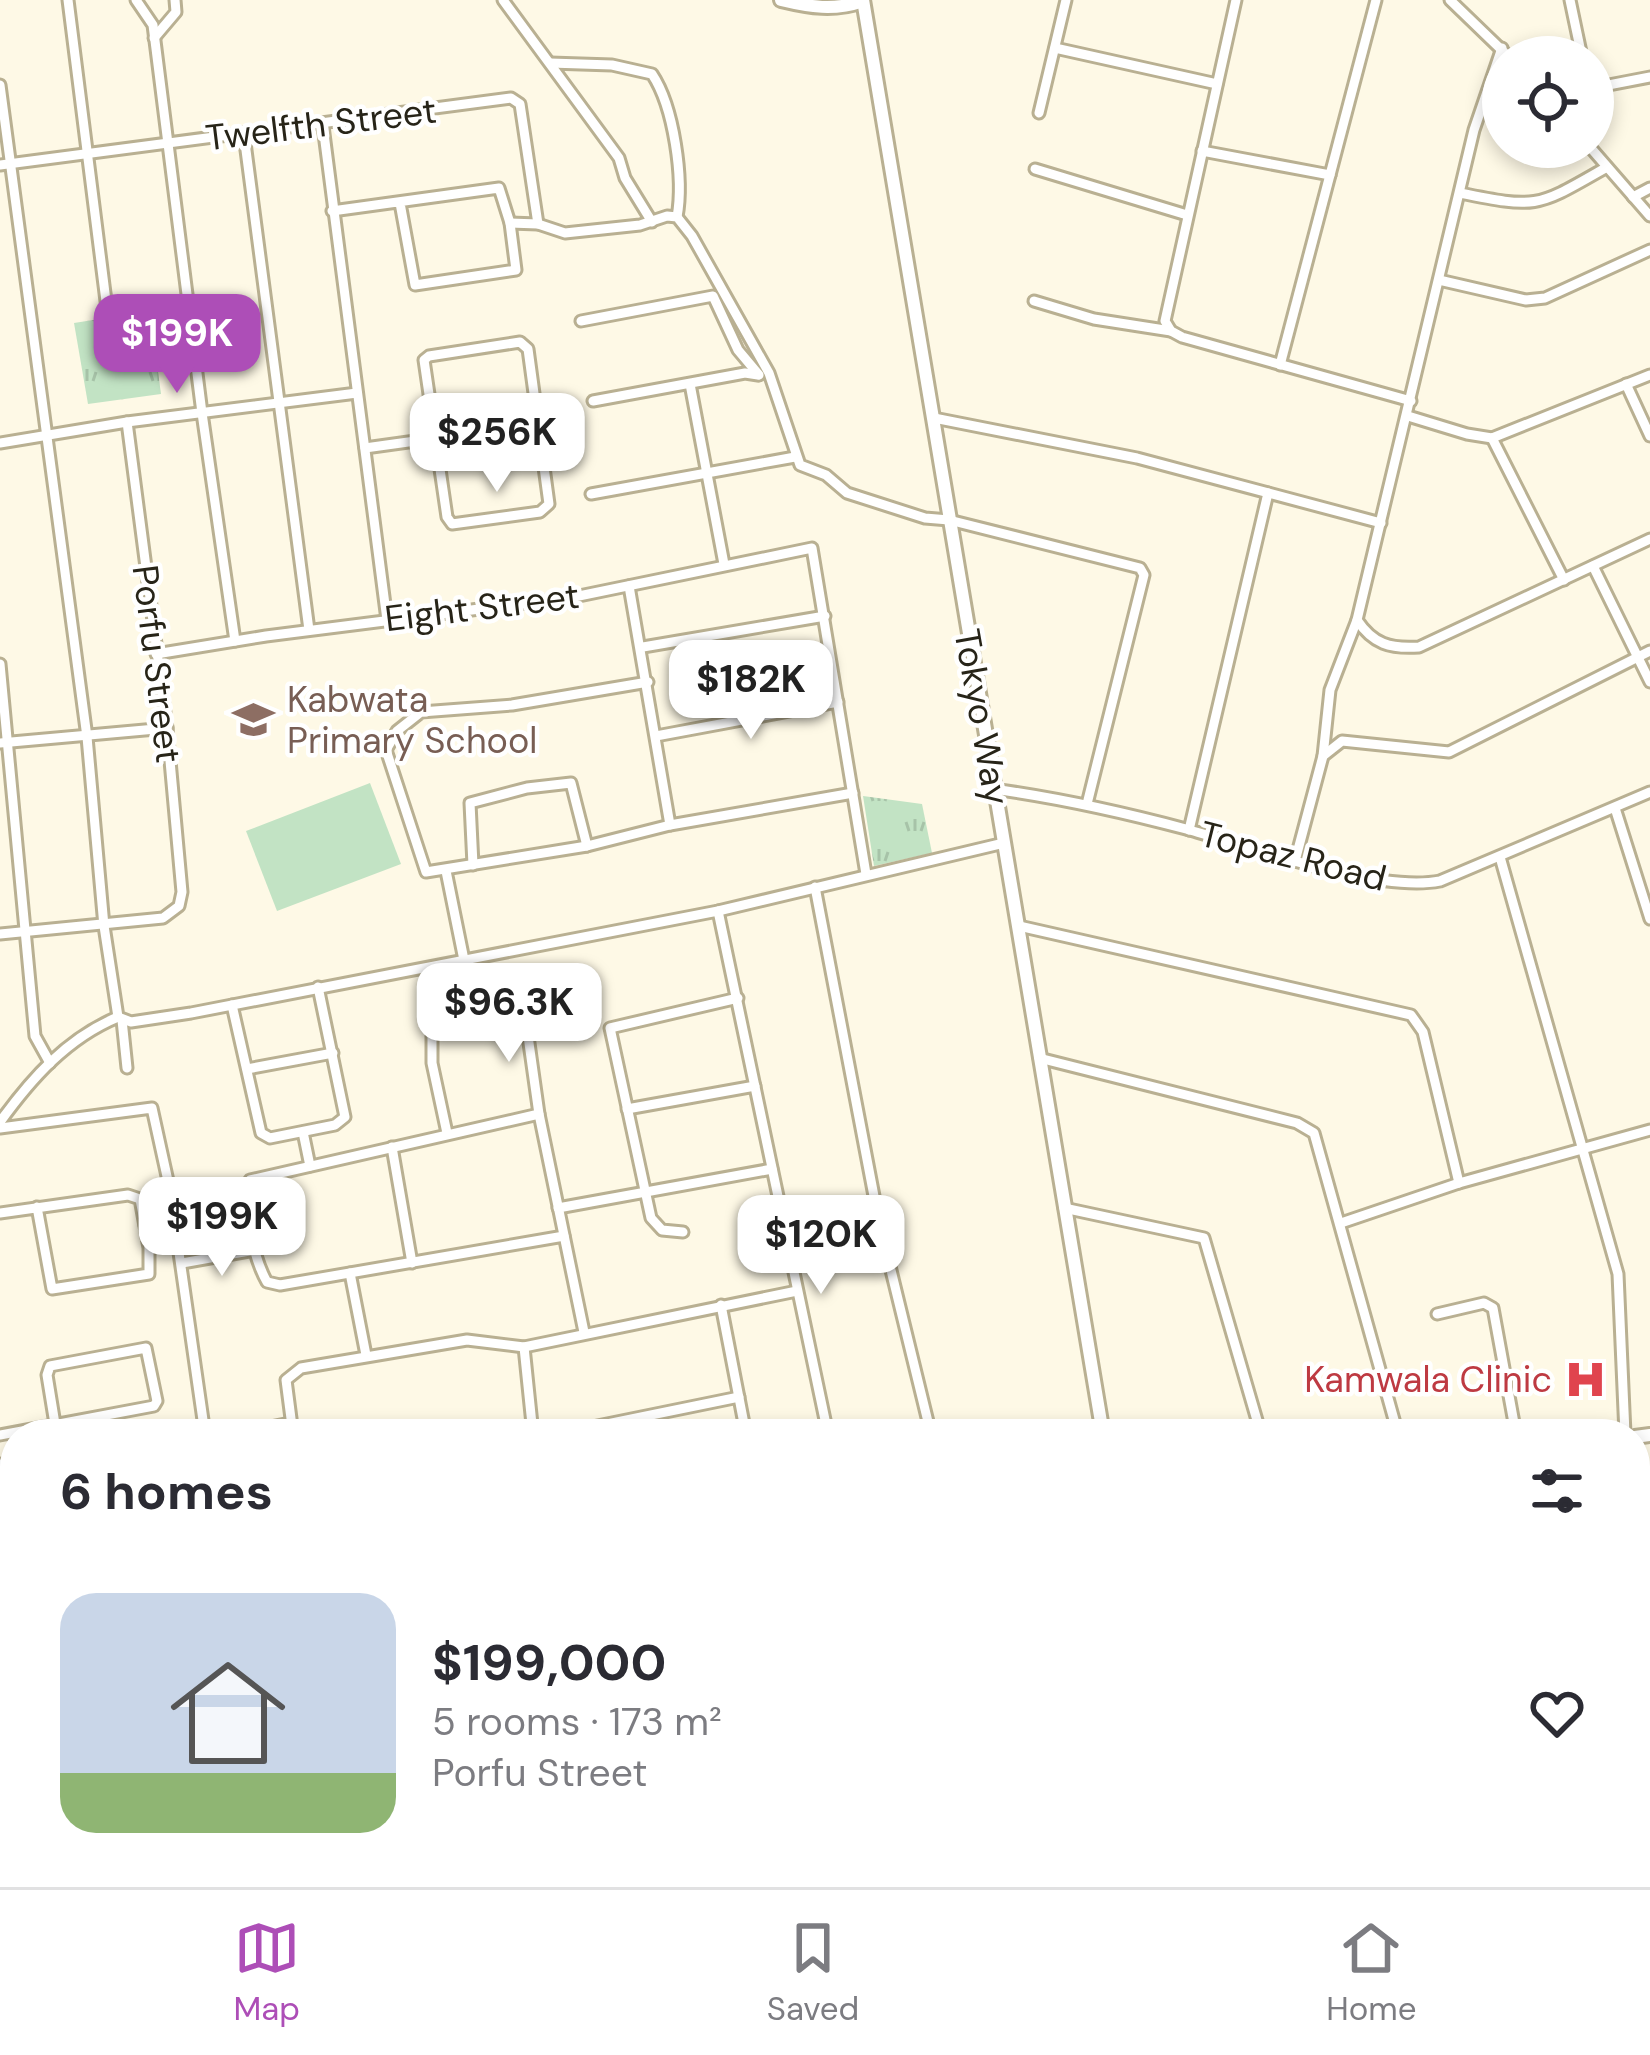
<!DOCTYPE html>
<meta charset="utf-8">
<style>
:root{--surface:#fff;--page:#f7f7f7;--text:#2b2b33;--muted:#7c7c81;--line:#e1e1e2;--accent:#ad4eb7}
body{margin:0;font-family:"DM Sans",sans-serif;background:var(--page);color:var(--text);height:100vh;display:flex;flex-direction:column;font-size:45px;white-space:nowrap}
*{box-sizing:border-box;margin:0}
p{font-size:39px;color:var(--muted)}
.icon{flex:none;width:66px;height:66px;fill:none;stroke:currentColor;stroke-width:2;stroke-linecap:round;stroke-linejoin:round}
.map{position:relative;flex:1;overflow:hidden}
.side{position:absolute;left:0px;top:1419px;width:1650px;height:468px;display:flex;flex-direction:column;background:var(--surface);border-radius:48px 48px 0 0;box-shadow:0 6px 18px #0003}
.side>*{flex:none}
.fabs{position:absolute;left:1482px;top:36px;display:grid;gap:24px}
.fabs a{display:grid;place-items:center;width:132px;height:132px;border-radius:50%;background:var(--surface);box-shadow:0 6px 18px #0003;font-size:60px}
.price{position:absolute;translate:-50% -102px;padding:0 27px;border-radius:24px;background:#fff;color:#222;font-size:39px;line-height:78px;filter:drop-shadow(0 3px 6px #0008)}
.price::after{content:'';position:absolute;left:50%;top:72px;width:36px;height:27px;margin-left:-18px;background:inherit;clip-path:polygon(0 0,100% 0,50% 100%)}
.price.active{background:var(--accent);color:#fff}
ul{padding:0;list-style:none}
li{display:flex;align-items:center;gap:36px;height:300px;padding:0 60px}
li span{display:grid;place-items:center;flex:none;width:336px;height:240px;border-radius:36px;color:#555}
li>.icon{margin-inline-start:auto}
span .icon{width:144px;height:144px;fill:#fffc;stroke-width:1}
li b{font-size:51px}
h2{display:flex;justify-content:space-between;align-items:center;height:144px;padding:0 60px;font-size:51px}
.tab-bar{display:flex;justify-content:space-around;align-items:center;height:168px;border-top:3px solid var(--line);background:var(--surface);font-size:33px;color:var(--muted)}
.tab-bar a{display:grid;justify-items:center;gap:6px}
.tab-bar .active{color:var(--accent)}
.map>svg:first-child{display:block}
</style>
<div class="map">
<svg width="1650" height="1887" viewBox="0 0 1650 1887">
<defs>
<pattern id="park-tufts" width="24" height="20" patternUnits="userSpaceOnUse" patternTransform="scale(3)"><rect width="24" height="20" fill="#c2e3c4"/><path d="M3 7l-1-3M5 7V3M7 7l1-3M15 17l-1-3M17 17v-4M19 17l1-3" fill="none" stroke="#a7c3a8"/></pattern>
</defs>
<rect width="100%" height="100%" fill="#fef9e6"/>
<g fill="url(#park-tufts)">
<polygon points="150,311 161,394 88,404 74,323"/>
<polygon points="863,796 922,804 932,853 874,866"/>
</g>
<g fill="#c2e3c4">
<polygon points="370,783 401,864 277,911 246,831"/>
<polygon points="105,1872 134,1872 148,1887 89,1887"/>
</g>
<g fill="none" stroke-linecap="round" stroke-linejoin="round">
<g stroke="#6baeb4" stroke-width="3">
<polyline points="1035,1872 1037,1887"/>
<polyline points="1187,1872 1187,1874"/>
</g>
<defs>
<g id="street">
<polyline points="68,0 107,309"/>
<polyline points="136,0 153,25 202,413 235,641"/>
<polyline points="503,0 619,158 625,178 652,222"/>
<polyline points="1236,0 1165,321 1171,331 1182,337 1411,401"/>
<polyline points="1450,0 1509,57"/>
<polyline points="1570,0 1582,57"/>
<polyline points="154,38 176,12 175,0"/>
<polyline points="1055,48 1217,84"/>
<path d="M 1502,48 L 1474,130 L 1357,620 C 1373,644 1390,649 1419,647 L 1650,539"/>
<path d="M 550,63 L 612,65 L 652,74 C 674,107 684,179 677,217"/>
<polyline points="0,85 87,737 104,926 118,1017 131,1022 191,1013 718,911 1004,843"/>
<polyline points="1593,88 1650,77"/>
<polyline points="1039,113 1066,0"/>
<polyline points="323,126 387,620"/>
<polyline points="244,135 309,630"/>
<polyline points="1590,147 1650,216"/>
<polyline points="1202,151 1330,175"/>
<polyline points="0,165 511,98 520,104 538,224"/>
<polyline points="1035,169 1187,215"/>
<path d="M 1460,193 C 1539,209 1537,207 1607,167"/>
<polyline points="1633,197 1650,188"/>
<polyline points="332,211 499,188 510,223 516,270 415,285 400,203"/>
<polyline points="510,223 538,224 565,233 640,225 667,216 677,217 692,236 769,373 800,465 826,475 847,493 925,518 949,520 1140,568 1144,575 1087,804"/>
<polyline points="1439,280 1526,300 1545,298 1650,250"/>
<polyline points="1034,301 1094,319 1171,331"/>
<polyline points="581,321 713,296 738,350 759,375"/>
<polygon points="520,342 528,349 549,504 540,512 452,524 447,517 424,360 429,356"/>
<polyline points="1280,365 1376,0"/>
<polyline points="690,384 724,564"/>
<polyline points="1626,384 1650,436"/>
<polyline points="593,401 745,373 758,375"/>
<polyline points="1408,416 1467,434 1492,438 1650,375"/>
<polyline points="934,418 1137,458 1381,523"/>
<polyline points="1492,438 1564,580"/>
<polyline points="0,443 127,422 357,393"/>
<polyline points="365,448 538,424"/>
<polyline points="591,494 795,457"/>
<polyline points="1593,566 1650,682"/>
<polyline points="629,586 670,825"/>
<polyline points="643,647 825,616"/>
<polyline points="156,654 266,636 574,597 812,548 866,874"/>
<polyline points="0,664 35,1036 50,1063"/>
<polyline points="648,682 512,705 421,712 397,731 386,750 426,872 587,846 670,825 853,793"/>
<polyline points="656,736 838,702"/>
<polyline points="0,743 167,728"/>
<polyline points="1323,756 1330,690 1357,620"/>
<path d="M 993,789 C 1059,798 1122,812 1186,829 C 1251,847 1377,893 1440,881 L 1650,792"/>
<polyline points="1615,808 1650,919"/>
<polyline points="1189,830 1268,493"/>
<polyline points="1500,857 1618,1274 1625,1434"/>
<polyline points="1295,861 1323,756 1342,741 1449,752 1650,651"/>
<polyline points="473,865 470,803 527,788 571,783 587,846"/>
<polyline points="446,871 464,960"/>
<polyline points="815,887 878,1217 931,1434"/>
<polyline points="718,911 828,1434"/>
<polyline points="1019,926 1411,1015 1423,1032 1459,1183"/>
<polyline points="0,934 163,918 179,906 182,892 167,728 127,422"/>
<polyline points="232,1005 261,1133 270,1138 335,1125 345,1117 318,987"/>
<polyline points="122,1020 127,1068"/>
<polyline points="1039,1058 1297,1123 1314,1133 1398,1434"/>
<polyline points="247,1069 333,1053"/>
<polyline points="627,1109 755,1086"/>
<path d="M 539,1114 L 250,1180 C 239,1201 255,1261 267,1282 L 280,1285 L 564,1236"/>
<path d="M 0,1122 C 31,1079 67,1038 118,1017"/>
<polyline points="0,1128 152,1108 170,1190 205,1434"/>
<polyline points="303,1132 310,1166"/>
<path d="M 447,1133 L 432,1063 L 432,1036 C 454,1012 490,1016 518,1024 L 528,1036 L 539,1114 L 584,1332"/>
<polyline points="392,1147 412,1263"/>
<polyline points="558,1208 772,1169"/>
<polyline points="1064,1208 1204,1238 1261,1434"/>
<polyline points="0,1213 128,1195 140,1199 149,1248 149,1274 52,1289 37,1207"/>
<polyline points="1341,1223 1459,1183 1650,1130"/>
<polyline points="145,1225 175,1221"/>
<polyline points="683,1232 662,1230 651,1218 610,1028 738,998"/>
<polyline points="182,1263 255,1250"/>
<polyline points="350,1273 366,1355"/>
<polyline points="721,1305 746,1434"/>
<polyline points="1437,1314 1484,1303 1493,1308 1516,1434"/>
<polyline points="524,1347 533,1434"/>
<polyline points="237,1434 290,1423"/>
<polyline points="293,1434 286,1380 301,1368 467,1340 524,1347 797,1291"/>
<polyline points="558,1434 739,1397"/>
<polyline points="0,1435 154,1406 157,1401 146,1348 50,1366 47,1375 55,1424"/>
<polyline points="0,1464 15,1591"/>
<polyline points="1635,1560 1650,1560"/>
<polyline points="0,1693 15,1693"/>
<polyline points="1635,1788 1650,1787"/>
<polyline points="284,1872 289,1887"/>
<polyline points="535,1872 550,1887"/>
<polyline points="734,1872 736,1887"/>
<polyline points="829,1872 831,1887"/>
<polyline points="912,1872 914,1887"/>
<polyline points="1028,1872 1031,1887"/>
<polyline points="408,1887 424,1872"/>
<polyline points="635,1887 636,1872"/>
<polyline points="1582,1887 1582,1872"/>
</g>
<g id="secondary">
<path d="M 781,0 C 810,7 834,11 863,1"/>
<polyline points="863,0 1103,1434"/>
<polyline points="1635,1437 1650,1435"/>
<polyline points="1177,1872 1180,1887"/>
</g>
</defs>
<use href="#street" stroke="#b9b092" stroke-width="15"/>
<use href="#secondary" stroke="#b9b092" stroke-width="18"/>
<use href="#street" stroke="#fff" stroke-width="9"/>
<use href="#secondary" stroke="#fff" stroke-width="12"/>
</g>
<defs>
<symbol id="school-bare" viewBox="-9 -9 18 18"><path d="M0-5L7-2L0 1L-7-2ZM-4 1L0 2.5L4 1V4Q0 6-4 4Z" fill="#8d6e63" stroke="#fff" stroke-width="2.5" paint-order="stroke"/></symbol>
<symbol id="hospital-bare" viewBox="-9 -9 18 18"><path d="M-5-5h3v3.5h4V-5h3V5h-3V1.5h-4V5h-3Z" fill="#e0444e" stroke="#fff" stroke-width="2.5" paint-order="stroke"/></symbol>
</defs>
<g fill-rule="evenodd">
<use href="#school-bare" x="224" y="690" width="59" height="59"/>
<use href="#hospital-bare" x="1556" y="1350" width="59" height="59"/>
</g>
<g text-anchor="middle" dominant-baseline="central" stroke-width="9" stroke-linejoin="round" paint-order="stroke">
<g font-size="36" fill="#272418" stroke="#fff">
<text transform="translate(321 124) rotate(-7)">Twelfth Street</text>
<text transform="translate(482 607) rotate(-7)">Eight Street</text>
<text transform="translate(157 664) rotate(83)">Porfu Street</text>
<text transform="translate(982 717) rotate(80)">Tokyo Way</text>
<text transform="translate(1293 856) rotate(14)">Topaz Road</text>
</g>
<g font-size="36" fill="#785e54" stroke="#fff" text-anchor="start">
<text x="287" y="699">Kabwata<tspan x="287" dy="41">Primary School</tspan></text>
</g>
<g font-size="36" fill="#be3a42" stroke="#fff" text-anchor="end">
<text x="1552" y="1379">Kamwala Clinic</text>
</g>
</g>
</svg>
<div class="fabs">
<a><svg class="icon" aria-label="locate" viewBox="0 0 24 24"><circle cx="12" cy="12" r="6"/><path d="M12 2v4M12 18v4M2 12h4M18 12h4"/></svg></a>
</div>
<b class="price active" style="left:177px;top:396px">$199K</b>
<b class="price" style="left:497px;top:495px">$256K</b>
<b class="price" style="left:751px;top:742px">$182K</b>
<b class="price" style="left:509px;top:1065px">$96.3K</b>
<b class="price" style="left:222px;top:1279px">$199K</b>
<b class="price" style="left:821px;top:1297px">$120K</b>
<section class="side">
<h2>6 homes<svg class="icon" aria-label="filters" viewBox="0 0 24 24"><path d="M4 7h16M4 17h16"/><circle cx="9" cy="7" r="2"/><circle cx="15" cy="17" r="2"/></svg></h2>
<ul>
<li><span style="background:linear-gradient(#c9d6e8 75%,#8fb573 0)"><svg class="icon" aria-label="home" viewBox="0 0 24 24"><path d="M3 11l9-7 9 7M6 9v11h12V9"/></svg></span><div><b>$199,000</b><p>5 rooms · 173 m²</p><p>Porfu Street</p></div><svg class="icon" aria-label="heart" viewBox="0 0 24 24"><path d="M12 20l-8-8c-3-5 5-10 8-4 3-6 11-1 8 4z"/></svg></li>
</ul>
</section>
</div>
<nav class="tab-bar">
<a class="active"><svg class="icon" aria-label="map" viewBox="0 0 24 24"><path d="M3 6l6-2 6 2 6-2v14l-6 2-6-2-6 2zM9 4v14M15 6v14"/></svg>Map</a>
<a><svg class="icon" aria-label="saved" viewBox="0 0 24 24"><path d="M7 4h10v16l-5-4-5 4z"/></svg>Saved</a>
<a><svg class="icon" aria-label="home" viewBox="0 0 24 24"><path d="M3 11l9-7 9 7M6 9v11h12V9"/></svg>Home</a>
</nav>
